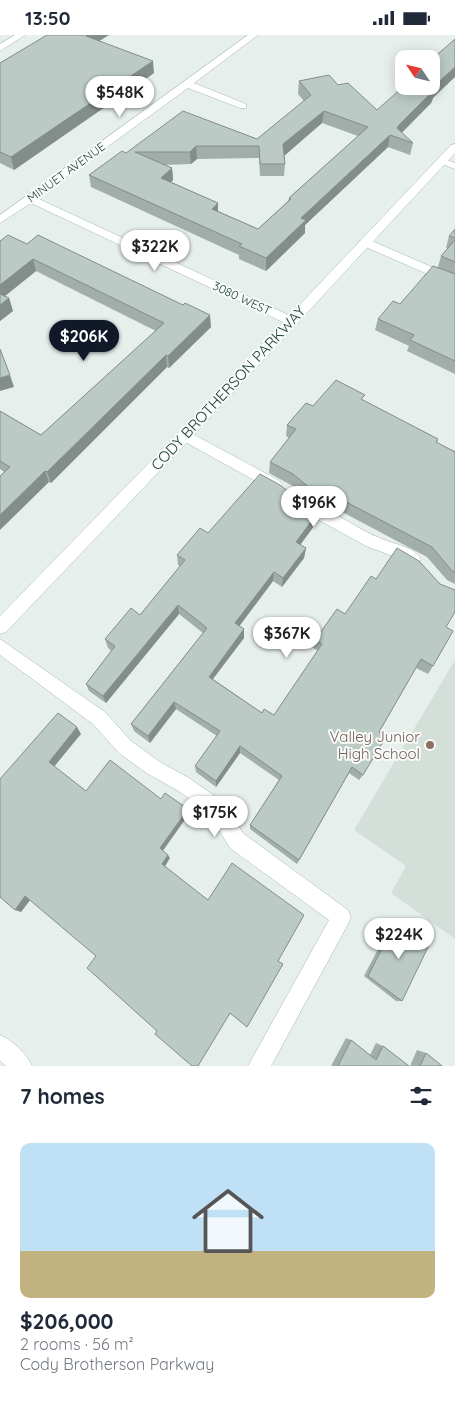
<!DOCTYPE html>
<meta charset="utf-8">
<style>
:root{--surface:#fff;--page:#f6f6f7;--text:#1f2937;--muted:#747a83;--accent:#111827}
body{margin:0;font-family:Quicksand,sans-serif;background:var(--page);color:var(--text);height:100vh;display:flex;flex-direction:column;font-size:19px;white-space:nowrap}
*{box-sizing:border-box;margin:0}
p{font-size:16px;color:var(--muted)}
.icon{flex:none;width:28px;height:28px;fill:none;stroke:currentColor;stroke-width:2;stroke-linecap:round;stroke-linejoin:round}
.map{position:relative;height:1031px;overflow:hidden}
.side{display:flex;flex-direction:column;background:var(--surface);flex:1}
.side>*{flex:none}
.needle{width:32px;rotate:305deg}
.buttons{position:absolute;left:395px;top:15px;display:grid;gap:10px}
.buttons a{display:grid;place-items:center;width:45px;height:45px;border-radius:10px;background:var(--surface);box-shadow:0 2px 12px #0003;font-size:25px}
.price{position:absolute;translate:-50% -42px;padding:0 11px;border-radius:18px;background:#fff;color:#222;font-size:16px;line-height:32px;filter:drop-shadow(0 1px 2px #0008)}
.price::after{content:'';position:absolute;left:50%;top:30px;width:15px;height:11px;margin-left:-8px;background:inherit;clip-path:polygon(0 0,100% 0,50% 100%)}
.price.current{background:var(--accent);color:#fff}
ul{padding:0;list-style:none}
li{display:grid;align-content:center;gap:10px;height:265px;padding:0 20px}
li span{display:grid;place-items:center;height:155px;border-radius:10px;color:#555}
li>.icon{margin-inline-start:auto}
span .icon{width:90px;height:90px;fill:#fffc;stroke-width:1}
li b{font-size:21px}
h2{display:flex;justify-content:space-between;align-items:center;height:60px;padding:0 20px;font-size:21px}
.status{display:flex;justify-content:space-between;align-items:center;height:35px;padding:0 25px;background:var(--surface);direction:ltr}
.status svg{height:14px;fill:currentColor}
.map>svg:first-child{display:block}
</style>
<div class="status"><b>13:50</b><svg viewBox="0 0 49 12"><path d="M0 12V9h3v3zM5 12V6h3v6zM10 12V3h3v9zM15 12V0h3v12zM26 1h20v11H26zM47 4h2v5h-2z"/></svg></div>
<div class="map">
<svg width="455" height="1031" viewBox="0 0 455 1031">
<rect width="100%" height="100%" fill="#e6efeb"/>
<polygon fill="#d4dfda" points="455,625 455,904 391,858 406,831 354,795"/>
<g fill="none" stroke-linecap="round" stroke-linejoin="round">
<defs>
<polygon id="lane" points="442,123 455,128 455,134 439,128 437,126"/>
<g id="street">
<polygon points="15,0 25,0 0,16 0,9"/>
<polygon points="248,0 258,0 194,48 246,69 246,73 240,73 188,53 37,163 295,283 297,286 295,289 287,289 31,168 0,188 0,180"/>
<polygon points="365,203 455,242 455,251 361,210 359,207"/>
<polygon points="185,395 280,446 282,450 280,454 275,456 270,454 180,404 178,400 180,396"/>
<path d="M 302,463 C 333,474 359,497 390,507 C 400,510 416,514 421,524 L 418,529 L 413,531 L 393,521 L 366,511 L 297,473 L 295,469 L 297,465 Z"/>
<polygon points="0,604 105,677 131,706 160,727 189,743 219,764 244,799 348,875 351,882 348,889 271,1031 248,1031 329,885 230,813 207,776 177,755 148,739 119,718 93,689 0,620"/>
</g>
<g id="secondary">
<polygon points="455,109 455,118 190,404 6,597 0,599 0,581 180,396 451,110"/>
<path d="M 0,1000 C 13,1006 26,1018 32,1031 L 6,1031 L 0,1026 Z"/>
</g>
</defs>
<use href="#lane" stroke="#a8b8b2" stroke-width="1"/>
<use href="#street" stroke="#a8b8b2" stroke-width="1"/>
<use href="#secondary" stroke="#a4bbb3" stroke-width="1"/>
<use href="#lane" fill="#fff" fill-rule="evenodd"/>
<use href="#street" fill="#fff" fill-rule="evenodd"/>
<use href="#secondary" fill="#fff" fill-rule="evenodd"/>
</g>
<g fill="#a1aea9" fill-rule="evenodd">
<polygon points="100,6 154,38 14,135 0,128 0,28"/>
<path d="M 299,46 L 338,50 L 377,75 L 433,63 L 431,68 L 402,98 L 413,108 L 410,120 L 388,112 L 305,190 L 305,198 L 266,236 L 239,224 L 239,220 L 91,152 L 89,140 L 126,118 L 257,104 L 304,66 L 298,59 ZM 322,88 L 358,101 L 289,163 L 288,166 L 258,194 L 218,176 L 218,168 L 171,147 L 173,145 L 172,133 L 164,130 L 191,129 L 197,124 L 259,123 L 260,141 L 284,141 L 285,129 L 284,120 Z"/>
<polygon points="455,194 455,339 407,316 409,311 375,295 378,284 400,269 438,232 441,221 448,213 446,213 449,201"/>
<polygon points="0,206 27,209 211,292 169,333 167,332 51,448 49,447 4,437 0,434 0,376 41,400 156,296 36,236 5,261 9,263 13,276 0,286"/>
<polygon points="364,366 438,404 437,408 455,416 455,549 447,545 427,522 329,470 326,474 310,465 291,450 269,438 270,427 289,403 286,401 287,390 313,371"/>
<polygon points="300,466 319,476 317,487 300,510 306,513 304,523 282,552 273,546 239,591 244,594 244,603 213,644 262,678 274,680 318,616 313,613 315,605 345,579 446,592 433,631 428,639 416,633 379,697 363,740 359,745 349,738 297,829 250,794 250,790 279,745 240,718 216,752 196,737 195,731 217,701 176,674 150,708 134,696 131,689 203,598 179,579 106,668 89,656 86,649 112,616 108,613 105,604 140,580 180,531 178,530 177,520 208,498"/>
<polygon points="397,884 402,966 396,966 364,941 392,887"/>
<polygon points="346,1003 351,1005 370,1020 376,1008 383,1011 409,1031 331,1031"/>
<polygon points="417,1015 426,1018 442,1031 410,1031"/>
</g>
<g fill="#838d89">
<polygon points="88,0 109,0 88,13 86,1"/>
<polygon points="153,26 154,38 14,135 11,122"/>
<polygon points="455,32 455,42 433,63 431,68 396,103 397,93 399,90 431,54"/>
<polygon points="324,76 322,88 283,122 283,109"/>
<polygon points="390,100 388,112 305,190 305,198 266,236 266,223 301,183"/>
<polygon points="196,111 197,124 191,129 190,117"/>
<polygon points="172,133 173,145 162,155 161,143"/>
<polygon points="218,168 218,181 212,174"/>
<polygon points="33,224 36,236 0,265 0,250"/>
<polygon points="9,263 13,276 0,286 0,270"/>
<polygon points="210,280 211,292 169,333 168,321"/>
<polygon points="166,320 167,332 51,448 47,437"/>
<polygon points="10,340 14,352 0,356 0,343"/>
<polygon points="45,436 49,447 0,495 0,480"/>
<polygon points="331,459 329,470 326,474 328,463"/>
<polygon points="319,476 317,487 295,517 296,507"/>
<polygon points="306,513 304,523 282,552 283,543"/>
<polygon points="274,537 273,546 235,597 235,588"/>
<polygon points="178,570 179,579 106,668 103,661"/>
<polygon points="244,594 244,603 209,649 209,642"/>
<polygon points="174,667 176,674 150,708 148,701"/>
<polygon points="77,692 81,699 53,733 49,727"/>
<polygon points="240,711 240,718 216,752 216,746"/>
<polygon points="188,774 189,779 162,817 160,813"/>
<polygon points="168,820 170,823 164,833 162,829"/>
<polygon points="25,861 31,864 21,877 15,875"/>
</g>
<g fill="#bbcac4" stroke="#838d89" fill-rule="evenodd">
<polygon points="47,0 88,0 86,1 153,26 11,122 0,117 0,28"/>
<path d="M 455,4 L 455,32 L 431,54 L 434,55 L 399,90 L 397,93 L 413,108 L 390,100 L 301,183 L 306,185 L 266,223 L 239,211 L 242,209 L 89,140 L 122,116 L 126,118 L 183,76 L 257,104 L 311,60 L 299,46 L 329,40 L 338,50 L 348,48 L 377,75 L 404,51 L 431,51 L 431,25 ZM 324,76 L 368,92 L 289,163 L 291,164 L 258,194 L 212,174 L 218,168 L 161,143 L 172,133 L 135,117 L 190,117 L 196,111 L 259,111 L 260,129 L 285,129 L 283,109 Z"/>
<polygon points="455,194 455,203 449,201"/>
<polygon points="8,200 27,209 38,200 183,270 185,268 210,280 168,321 166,320 47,437 45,436 0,480 0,441 10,432 0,426 0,376 41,400 164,288 33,224 0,250 0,206"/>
<polygon points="455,205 455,227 441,221"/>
<polygon points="433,231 455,239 455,326 410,305 414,300 378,284 393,266 400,269"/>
<polygon points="0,259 9,263 0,270"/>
<polygon points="0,314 10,340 0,343"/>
<polygon points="336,345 365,360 361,364 438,404 436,407 455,417 455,537 452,536 432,512 331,459 328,463 312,455 293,439 270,427 296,394 287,390 306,368 313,371"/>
<polygon points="260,439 280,450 300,466 319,476 296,507 306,513 283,543 274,537 235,588 244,594 209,642 262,678 264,674 274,680 322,609 315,605 337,574 345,579 371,541 376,544 397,513 419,526 440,549 455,555 455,577 446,592 453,596 433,631 421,624 379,697 386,702 363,740 352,732 299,825 250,790 282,741 240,711 216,746 195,731 220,696 174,667 148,701 131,689 207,593 178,570 103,661 86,649 115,611 105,604 131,573 140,580 185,525 177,520 200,493 208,498"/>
<polygon points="58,678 77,692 49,727 86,756 110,725 161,764 165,758 188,774 160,813 168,820 162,829 208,865 232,828 304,880 278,926 283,929 247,992 230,978 198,1031 192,1031 155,999 157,996 87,933 96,921 25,861 15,875 0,862 0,744"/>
<polygon points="397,884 430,908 402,966 368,941"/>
<polygon points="351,1005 376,1025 383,1011 409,1031 338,1031"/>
<polygon points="426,1018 442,1031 420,1031"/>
</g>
<circle fill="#8d6e63" stroke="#f7fbf9" stroke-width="2" cx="430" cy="710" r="5"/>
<g text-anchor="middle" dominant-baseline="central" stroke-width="4" stroke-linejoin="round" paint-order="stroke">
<g font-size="12" fill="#24423a" stroke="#f7fbf9">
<text transform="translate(66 137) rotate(-36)">MINUET AVENUE</text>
<text transform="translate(242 263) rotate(25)">3080 WEST</text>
</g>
<g font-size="15" fill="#24423a" stroke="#f7fbf9">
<text transform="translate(228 353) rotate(-47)">CODY BROTHERSON PARKWAY</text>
</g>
<g font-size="15" fill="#785e54" stroke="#f7fbf9" text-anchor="end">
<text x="420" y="701">Valley Junior<tspan x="420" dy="17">High School</tspan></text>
</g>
</g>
</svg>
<div class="buttons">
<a><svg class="needle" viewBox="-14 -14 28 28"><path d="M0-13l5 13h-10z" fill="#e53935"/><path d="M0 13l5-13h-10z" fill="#747a83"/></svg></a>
</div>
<b class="price" style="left:120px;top:83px">$548K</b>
<b class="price" style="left:155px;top:237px">$322K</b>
<b class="price current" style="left:84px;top:327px">$206K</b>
<b class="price" style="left:314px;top:493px">$196K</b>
<b class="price" style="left:287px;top:624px">$367K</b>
<b class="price" style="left:215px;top:803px">$175K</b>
<b class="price" style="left:399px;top:925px">$224K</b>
</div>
<section class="side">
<h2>7 homes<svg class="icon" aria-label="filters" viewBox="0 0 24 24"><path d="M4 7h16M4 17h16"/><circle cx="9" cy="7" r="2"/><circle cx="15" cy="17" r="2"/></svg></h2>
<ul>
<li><span style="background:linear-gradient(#bfe0f5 70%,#c2b280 0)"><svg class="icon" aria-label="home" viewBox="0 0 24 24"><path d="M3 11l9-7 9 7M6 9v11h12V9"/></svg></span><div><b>$206,000</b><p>2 rooms · 56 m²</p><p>Cody Brotherson Parkway</p></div></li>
</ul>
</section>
